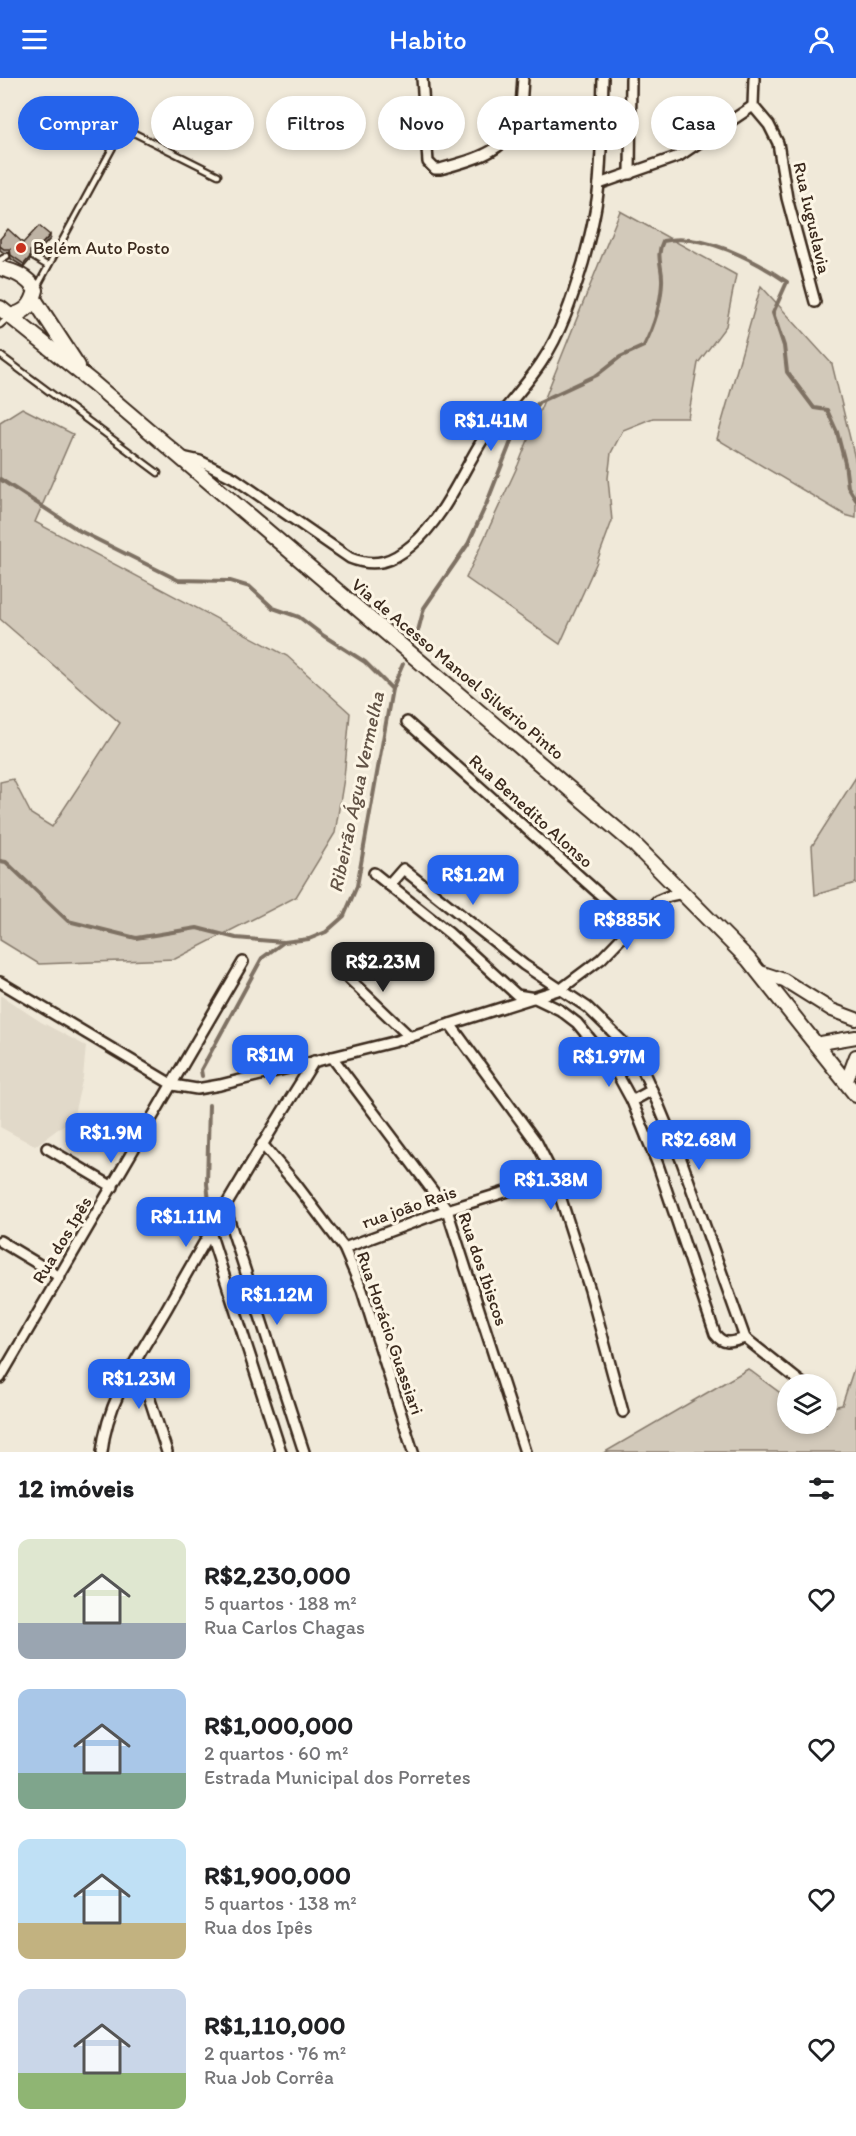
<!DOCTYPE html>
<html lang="pt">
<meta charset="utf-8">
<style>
:root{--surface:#fff;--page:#f2f2f2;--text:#202124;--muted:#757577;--accent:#2563eb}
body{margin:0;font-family:Itim,sans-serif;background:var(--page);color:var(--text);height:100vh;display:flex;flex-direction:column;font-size:22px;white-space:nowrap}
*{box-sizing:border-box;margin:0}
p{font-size:20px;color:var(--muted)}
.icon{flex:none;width:33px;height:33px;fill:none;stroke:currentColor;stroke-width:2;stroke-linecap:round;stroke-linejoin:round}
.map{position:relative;height:1374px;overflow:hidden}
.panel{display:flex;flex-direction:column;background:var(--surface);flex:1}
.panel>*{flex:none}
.hud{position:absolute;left:18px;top:18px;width:820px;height:54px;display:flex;gap:12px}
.tools{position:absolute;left:777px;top:1296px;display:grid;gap:12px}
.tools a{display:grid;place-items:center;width:60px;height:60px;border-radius:50%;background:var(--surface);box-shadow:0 3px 9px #0003;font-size:30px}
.price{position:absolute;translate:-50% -51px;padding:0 14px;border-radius:12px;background:var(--accent);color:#fff;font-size:20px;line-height:39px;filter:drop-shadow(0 2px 3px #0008)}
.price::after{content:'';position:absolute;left:50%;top:36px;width:18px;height:14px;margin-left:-9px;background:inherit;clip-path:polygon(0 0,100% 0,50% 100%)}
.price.on{background:#222;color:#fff}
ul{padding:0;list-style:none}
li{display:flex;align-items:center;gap:18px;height:150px;padding:0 18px}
li span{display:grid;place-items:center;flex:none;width:168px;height:120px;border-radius:12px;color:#555}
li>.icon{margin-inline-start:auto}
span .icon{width:72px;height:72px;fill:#fffc;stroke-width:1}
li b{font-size:26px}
h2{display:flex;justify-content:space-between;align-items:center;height:72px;padding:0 18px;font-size:26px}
.chip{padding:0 21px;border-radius:27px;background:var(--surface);box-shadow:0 3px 9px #0003;font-size:21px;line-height:54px}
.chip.on{background:var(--accent);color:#fff}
header{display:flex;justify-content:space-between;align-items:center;height:78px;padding:0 18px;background:var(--accent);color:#fff;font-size:27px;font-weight:600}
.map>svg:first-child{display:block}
</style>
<header><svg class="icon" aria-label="menu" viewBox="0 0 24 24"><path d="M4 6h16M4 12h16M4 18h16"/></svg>Habito<svg class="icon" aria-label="person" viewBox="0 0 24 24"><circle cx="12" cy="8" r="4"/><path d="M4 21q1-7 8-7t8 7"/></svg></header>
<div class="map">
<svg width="856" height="1374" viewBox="0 0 856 1374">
<rect width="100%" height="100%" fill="#f0e9d9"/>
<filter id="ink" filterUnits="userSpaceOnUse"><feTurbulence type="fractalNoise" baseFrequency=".0167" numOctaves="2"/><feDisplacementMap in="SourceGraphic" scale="12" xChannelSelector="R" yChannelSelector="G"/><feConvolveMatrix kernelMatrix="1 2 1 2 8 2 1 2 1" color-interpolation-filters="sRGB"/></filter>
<g filter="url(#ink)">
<polygon fill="#e1d9c9" points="0,917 41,944 86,968 83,999 73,1040 35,1068 0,1049"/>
<g fill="#d2c9ba" stroke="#867a6c" stroke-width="1.5">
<polygon points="620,133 736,197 726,248 698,285 688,340 653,340 623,352 611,375 608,400 612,443 596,486 560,566 466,500 518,387"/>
<polygon points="761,208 832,286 856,385 856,440 845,437 717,361"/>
<polygon points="22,330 73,356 35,444 287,578 350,635 344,700 335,755 296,819 175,881 39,886 0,862 0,704 13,701 31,736 52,749 120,645 0,541 0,344"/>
<polygon points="856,699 856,805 815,817 812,768"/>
<polygon points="856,1284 856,1374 605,1374 748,1291 787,1320 788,1346 826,1346 827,1330 842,1327"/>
</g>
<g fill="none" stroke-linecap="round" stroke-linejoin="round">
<g stroke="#7e7163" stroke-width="4">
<polyline points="0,401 80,453 178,502 230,503 250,509 273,530 299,539 324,558 365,584 392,611"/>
<path d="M 418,553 L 424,530 L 468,466 L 486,427 L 514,356 L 539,324 L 597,297 L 620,279 L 644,268 C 654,248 661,228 662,204 C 663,188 655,179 663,163 C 703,154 755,182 787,204 L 773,235 L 784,268 L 787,294 L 814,330 L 827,332 L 837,354 L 845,385 L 848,409 L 856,422"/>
<polyline points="0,783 6,784 68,843 136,860 197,850 236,860 283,864"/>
<polyline points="202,998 201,992 262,880 284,864 309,861 326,854 344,838 357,808 392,611 403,586"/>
<polyline points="209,1123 207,1106 209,1027"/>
</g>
<defs>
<g id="lane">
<polyline points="33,179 48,188"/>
<polyline points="0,182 7,178"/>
<polyline points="37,209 119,58 126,54 132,54 218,97"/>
<polyline points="0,247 9,239"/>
<polyline points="0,277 158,395"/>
</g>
<g id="street">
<path d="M 422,0 L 428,84 L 435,91 L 440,91 C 472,82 508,75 519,38 C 522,26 522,12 523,0"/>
<polyline points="754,0 753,28 769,47 778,65 787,120 815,224"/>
<polyline points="630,96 631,0"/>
<polyline points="599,106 679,78 753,28"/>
<path d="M 182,379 L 200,383 L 234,400 L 350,480 C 375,490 392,484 412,467 C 444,440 461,396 483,361 C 500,334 523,312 541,285 C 561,256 573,218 583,185 C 590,159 597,132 599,105 C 602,70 602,35 603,0"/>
<polyline points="407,644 633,846"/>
<path d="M 374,795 L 449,855 L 517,917 L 535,920 L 560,932 L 577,945 L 614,990 L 632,1023 L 658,1087 L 715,1256 C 724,1268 732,1264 745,1260"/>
<polyline points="389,807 403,791 524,887 587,929 625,966 641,988 658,1026 682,1084 745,1260 803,1306"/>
<polyline points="338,890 410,959"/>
<polyline points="0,904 173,1007 197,1011 220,1007 393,964 561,911 601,881 657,823 669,818 683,815"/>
<polyline points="450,946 537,1065 554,1099 590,1212 623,1334"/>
<polyline points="332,979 447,1132 525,1374"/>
<polyline points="614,990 632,975"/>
<polyline points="632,1023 652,1012"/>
<polyline points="262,1066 295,1105 344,1170 362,1212 413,1374"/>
<polyline points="47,1070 113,1109"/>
<polyline points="225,1130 304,1374"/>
<polyline points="210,1154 281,1374"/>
<polyline points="0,1163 60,1199"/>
<polyline points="344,1170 447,1132 554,1099"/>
<polyline points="137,1282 167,1374"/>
<polyline points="0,1300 243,884"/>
<path d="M 102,1374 C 107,1321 141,1275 167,1230 C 214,1146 263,1064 314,983"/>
</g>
<g id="secondary">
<polyline points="757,893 784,902 832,932 856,941"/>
<polyline points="815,966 856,959"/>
<polyline points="846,1005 856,978"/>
</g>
<g id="primary">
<path d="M 0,190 C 15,194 26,198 36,212 C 32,228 26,234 10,238"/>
<polyline points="34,221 78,288"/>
<polyline points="0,230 92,304 634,766 748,881 856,1017"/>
</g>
</defs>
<use href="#lane" stroke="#3b2a1e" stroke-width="9"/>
<use href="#street" stroke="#3b2a1e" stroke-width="14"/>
<use href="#secondary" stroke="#3b2a1e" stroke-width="16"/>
<use href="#primary" stroke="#3b2a1e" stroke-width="18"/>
<use href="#lane" stroke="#fcf5e5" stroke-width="4.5"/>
<use href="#street" stroke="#fcf5e5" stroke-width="9"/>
<use href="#secondary" stroke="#fcf5e5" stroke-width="12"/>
<use href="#primary" stroke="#fcf5e5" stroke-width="14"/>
</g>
<polygon fill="#a39a8d" stroke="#3b2a1e" stroke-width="1.5" points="0,161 23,165 50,161 36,176 30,176 30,182 24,189 11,181 10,174 4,175 0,172"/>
<g fill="#857d73" stroke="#3b2a1e" stroke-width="1.5">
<polygon points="50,157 50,161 36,176 36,172"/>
<polygon points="30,179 30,182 24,189 24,186"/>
</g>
<polygon fill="#beb3a4" stroke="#3b2a1e" stroke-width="1.5" points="39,148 50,157 36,172 30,173 30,179 24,186 11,177 10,171 4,171 0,168 0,161 8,151 23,165"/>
</g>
<circle fill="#c8321e" stroke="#fcf5e5" stroke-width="2" cx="21" cy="170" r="6"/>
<g text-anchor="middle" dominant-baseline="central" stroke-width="6" stroke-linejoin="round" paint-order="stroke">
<g font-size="18" fill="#3b2a1e" stroke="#fcf5e5">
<text transform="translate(812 140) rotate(77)">Rua Iuguslavia</text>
<text transform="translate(458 591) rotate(40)">Via de Acesso Manoel Silvério Pinto</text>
<text transform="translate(531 733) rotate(42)">Rua Benedito Alonso</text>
<text transform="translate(409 1129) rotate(-19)">rua joão Rais</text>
<text transform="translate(62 1162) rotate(-59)">Rua dos Ipês</text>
<text transform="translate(483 1191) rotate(71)">Rua dos Ibiscos</text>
<text transform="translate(390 1255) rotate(71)">Rua Horácio Guassiari</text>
</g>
<g font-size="18" fill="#3b2a1e" stroke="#fcf5e5" text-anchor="start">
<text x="33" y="170">Belém Auto Posto</text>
</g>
<g font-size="20" font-style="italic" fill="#625346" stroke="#fcf5e5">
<text transform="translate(356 714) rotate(-78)">Ribeirão Água Vermelha</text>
</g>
</g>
</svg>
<div class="tools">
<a><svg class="icon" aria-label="layers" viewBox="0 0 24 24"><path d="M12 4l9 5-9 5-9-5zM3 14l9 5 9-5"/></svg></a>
</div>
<b class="price" style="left:491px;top:374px">R$1.41M</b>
<b class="price" style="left:473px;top:828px">R$1.2M</b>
<b class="price" style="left:627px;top:873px">R$885K</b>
<b class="price on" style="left:383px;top:915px">R$2.23M</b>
<b class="price" style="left:270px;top:1008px">R$1M</b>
<b class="price" style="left:609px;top:1010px">R$1.97M</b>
<b class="price" style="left:111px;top:1086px">R$1.9M</b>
<b class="price" style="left:699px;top:1093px">R$2.68M</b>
<b class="price" style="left:551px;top:1133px">R$1.38M</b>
<b class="price" style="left:186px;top:1170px">R$1.11M</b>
<b class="price" style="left:277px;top:1248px">R$1.12M</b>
<b class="price" style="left:139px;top:1332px">R$1.23M</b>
<div class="hud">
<a class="chip on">Comprar</a>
<a class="chip">Alugar</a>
<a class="chip">Filtros</a>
<a class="chip">Novo</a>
<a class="chip">Apartamento</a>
<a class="chip">Casa</a>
</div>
</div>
<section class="panel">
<h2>12 imóveis<svg class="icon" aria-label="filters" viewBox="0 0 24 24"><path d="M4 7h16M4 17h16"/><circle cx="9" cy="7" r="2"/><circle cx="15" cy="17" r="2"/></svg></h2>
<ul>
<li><span style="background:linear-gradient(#dfe7d0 70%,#9aa5b1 0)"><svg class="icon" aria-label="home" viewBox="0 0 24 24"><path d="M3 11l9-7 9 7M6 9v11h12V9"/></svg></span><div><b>R$2,230,000</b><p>5 quartos · 188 m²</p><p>Rua Carlos Chagas</p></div><svg class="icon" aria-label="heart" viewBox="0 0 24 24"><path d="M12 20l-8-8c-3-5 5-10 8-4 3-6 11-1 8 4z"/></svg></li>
<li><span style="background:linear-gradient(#a9c7e8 70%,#7fa58c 0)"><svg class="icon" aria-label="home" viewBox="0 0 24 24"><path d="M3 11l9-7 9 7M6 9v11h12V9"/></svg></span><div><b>R$1,000,000</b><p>2 quartos · 60 m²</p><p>Estrada Municipal dos Porretes</p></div><svg class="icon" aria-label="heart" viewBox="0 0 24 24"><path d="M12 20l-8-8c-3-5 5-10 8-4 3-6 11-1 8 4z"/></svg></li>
<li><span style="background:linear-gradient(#bfe0f5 70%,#c2b280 0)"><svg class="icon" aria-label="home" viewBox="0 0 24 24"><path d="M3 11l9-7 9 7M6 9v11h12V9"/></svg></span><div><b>R$1,900,000</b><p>5 quartos · 138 m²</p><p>Rua dos Ipês</p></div><svg class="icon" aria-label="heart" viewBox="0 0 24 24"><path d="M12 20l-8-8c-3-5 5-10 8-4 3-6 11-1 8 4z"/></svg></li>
<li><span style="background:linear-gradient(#c9d6e8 70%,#8fb573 0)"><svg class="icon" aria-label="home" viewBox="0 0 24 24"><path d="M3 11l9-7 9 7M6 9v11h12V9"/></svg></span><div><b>R$1,110,000</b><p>2 quartos · 76 m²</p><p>Rua Job Corrêa</p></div><svg class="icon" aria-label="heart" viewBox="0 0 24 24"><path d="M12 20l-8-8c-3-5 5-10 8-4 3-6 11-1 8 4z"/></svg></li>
</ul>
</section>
